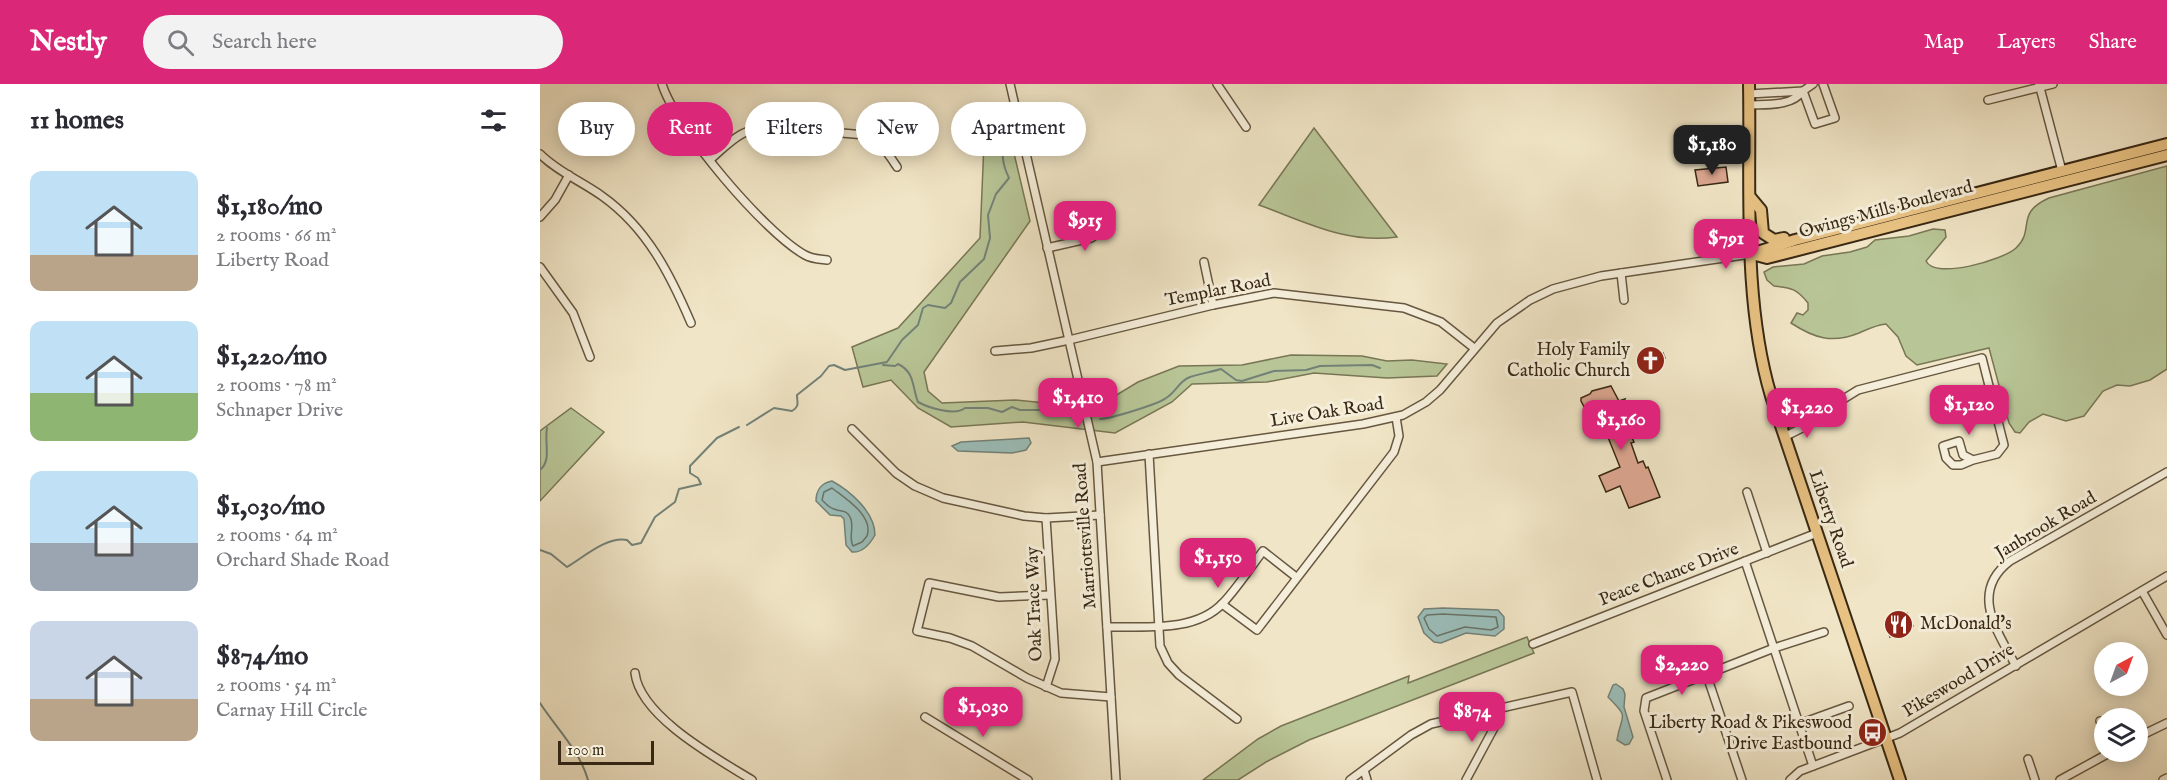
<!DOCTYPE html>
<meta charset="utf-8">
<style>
:root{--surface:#fff;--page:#f2f2f3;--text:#2b2b33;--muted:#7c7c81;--accent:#db2777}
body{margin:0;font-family:"IM FELL English",serif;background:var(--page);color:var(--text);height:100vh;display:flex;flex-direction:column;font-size:22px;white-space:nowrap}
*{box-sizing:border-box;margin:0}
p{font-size:20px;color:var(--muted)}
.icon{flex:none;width:33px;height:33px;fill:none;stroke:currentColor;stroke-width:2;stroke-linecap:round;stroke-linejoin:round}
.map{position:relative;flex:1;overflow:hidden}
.drawer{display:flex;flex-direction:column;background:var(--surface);width:540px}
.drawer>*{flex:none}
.guide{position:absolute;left:18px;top:18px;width:570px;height:54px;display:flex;gap:12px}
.needle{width:39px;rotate:41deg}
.buttons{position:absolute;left:1554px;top:558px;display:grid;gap:12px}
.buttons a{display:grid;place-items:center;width:54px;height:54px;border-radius:50%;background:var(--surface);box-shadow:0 3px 15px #0003;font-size:30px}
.scale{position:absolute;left:18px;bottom:15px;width:96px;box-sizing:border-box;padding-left:6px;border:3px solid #382814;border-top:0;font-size:16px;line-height:21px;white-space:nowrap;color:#382814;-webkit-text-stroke:4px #f5eeda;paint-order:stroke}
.price{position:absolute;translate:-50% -51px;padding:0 14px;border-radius:12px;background:var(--accent);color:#fff;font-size:20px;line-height:39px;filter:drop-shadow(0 2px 3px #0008)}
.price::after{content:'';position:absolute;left:50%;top:36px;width:18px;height:14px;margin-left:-9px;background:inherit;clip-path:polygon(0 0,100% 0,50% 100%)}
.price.active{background:#222;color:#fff}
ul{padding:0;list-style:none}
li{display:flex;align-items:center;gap:18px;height:150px;padding:0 30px}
li span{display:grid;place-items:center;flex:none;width:168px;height:120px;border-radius:12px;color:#555}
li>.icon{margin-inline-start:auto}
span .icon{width:72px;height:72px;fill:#fffc;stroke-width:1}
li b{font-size:26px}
h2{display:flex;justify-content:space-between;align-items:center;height:72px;padding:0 30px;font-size:26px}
.pill{padding:0 21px;border-radius:27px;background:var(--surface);box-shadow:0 3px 15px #0003;font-size:21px;line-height:54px}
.pill.active{background:var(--accent);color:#fff}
header{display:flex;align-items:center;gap:36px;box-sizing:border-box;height:84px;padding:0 30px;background:var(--accent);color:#fff}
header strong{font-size:28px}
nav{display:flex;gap:33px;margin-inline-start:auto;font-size:21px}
.search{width:420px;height:54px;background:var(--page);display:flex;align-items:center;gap:15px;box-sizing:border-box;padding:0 21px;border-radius:33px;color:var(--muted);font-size:22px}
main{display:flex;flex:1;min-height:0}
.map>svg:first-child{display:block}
</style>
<header>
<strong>Nestly</strong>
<div class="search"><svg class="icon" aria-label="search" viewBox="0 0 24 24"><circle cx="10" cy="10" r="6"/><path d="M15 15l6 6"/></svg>Search here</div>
<nav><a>Map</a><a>Layers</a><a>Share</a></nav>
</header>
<main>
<section class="drawer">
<h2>11 homes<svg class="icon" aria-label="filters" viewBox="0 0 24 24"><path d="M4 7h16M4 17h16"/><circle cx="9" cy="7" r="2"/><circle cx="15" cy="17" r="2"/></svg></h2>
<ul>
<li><span style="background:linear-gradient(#bfe0f5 70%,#b9a48a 0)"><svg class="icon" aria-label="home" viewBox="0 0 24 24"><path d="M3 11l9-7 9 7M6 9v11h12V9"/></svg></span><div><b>$1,180/mo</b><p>2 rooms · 66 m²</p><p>Liberty Road</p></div></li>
<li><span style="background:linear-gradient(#bfe0f5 60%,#8fb573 0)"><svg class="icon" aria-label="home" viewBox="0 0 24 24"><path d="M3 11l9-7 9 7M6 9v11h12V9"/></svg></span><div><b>$1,220/mo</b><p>2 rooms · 78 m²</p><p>Schnaper Drive</p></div></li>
<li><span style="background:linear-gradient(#bfe0f5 60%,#9aa5b1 0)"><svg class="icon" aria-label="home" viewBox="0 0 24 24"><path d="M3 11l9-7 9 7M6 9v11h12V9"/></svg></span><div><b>$1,030/mo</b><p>2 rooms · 64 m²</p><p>Orchard Shade Road</p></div></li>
<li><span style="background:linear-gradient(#c9d6e8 65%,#b9a48a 0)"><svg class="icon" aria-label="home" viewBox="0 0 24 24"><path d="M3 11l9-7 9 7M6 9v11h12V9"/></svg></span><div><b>$874/mo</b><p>2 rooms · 54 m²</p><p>Carnay Hill Circle</p></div></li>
</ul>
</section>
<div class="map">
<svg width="1627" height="696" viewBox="0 0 1627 696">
<rect width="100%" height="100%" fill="#f0e5c6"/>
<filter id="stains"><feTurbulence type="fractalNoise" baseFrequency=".00333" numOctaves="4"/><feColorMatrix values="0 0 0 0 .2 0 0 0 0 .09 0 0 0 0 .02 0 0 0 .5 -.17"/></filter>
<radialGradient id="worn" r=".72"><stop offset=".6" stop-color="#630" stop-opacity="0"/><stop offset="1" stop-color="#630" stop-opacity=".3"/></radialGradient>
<g fill="#b8c596" stroke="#787655" stroke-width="1.5">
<polygon points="445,35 468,44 490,137 384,288 388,307 402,319 475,316 555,324 598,298 639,282 702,281 751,271 822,272 847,277 872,276 907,280 897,292 847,294 774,289 727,298 652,300 632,318 575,349 483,338 411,343 378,324 351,296 323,303 312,263 358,244 440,154"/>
<path d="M 774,44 L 857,153 C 806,160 766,138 719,121 Z"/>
<path d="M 1627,82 L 1627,285 L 1610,296 L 1590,302 L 1577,301 L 1563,307 L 1544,332 L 1526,337 L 1503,330 L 1489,338 L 1480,349 L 1475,348 L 1469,339 L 1449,264 L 1377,281 L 1366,272 L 1358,253 L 1346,240 C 1336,241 1328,245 1319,249 C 1292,260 1274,254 1251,239 L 1257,229 L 1263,231 L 1268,226 L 1268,219 C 1256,204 1251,204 1234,202 L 1227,196 L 1224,188 L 1233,183 L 1264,180 L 1282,172 L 1310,168 L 1327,163 L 1335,156 L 1369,152 L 1393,145 L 1405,146 L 1406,153 L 1386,177 C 1395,196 1463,176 1476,164 C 1496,145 1474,130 1509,114 Z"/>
<polygon points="31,324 64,348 0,417 0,347"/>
<polygon points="987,553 994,569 769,656 726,678 698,696 663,696 718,655 741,642 869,592 868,599"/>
</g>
<g fill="#9bbeba" stroke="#738278" stroke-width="1.5">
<polygon points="489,354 491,359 486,366 472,369 418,367 412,362 421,358"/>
<path d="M 292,397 C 310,407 335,428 335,451 C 330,460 323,469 312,468 L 306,461 L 304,435 L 301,432 L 290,431 L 276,417 C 276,407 281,399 292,397 Z"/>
<polygon points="903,524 958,526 964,533 964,545 955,552 926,549 901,559 894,558 884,549 878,533 884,525"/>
<path d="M 1076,600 L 1083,605 L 1085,610 L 1084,623 L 1093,653 L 1089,660 L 1085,661 L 1077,656 C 1081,629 1091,636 1068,613 L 1073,601 Z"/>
</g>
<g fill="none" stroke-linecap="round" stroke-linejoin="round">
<g stroke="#6a7367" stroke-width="1.5">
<path d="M 292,404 C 306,415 334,432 327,452 L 322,458 L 313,462 C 308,453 315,442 310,433 C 306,425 301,428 294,425 C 289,424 285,419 282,416 L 284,408 Z"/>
<polygon points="903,530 956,533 958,543 951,546 925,543 897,552 889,545 884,534 887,531"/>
</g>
<g stroke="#738278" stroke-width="2">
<path d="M 343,281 L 355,282 L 358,280 C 375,288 372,303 378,318 C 389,324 415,332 425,324 L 448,324 L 462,328 L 472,323 L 480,326 L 513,326 L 533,333"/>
<path d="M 560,335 C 569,335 619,320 626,314 C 636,308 639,297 650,293 C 655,291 675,287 681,285 L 696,296 L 702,297 L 734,287 L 766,286 L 780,282 L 832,281 L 840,284"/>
<path d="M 207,341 L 234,324 L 252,327 C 260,322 257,319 257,311 L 281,292 L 289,282 L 294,281 L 305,286 L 347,278 L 362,256 L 378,241 L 383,224 L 388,221 L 405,224 L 411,219 L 420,198 L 444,175 L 450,154 L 448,131 L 456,110 L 469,94 C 462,80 461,68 465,52"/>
<path d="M 0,386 C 12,376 4,359 7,344"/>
<path d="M 0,466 L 11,470 L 27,483 C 44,473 67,452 87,456 L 92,461 L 101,459 L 115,433 L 135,418 L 139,405 L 161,400 L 158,394 L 150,389 L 150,382 L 177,354 L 199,343"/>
<path d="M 0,619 C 16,644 40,667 48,696"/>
</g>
</g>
<g fill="#dca690" stroke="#382814" stroke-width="1.5">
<polygon points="1186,83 1188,98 1158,102 1155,86"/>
<polygon points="1119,268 1120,270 1123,269 1125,274 1122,277 1102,286 1098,277"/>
<polygon points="1071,302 1079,317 1085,315 1079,330 1085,346 1088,345 1094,358 1091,359 1098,379 1103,377 1106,384 1108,383 1120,413 1089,424 1080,402 1066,408 1059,392 1080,383 1057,326 1048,330 1041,317 1041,314 1050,310 1052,307"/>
<polygon points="1367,529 1373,542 1350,553 1345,539"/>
</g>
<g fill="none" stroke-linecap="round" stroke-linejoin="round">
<defs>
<g id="street">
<path d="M 122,0 C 135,43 225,149 265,171 C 272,175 279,175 287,176"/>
<polyline points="470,0 557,378 576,696"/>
<polyline points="677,0 706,43"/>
<polyline points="1273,0 1263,7 1275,40 1295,34 1283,0"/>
<polyline points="1499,0 1522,87"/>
<path d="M 1209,10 L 1263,7 C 1251,23 1227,20 1209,21"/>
<polyline points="1448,16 1513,0"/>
<path d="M 0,70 C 18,88 41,97 62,112 C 107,144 130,190 151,239"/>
<path d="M 171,75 C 192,56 203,43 233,43 L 325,51 C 341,58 347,68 357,83"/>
<polyline points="0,133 15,116 29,91"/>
<polyline points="507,164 551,154 569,142"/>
<polyline points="664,178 673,221"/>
<polyline points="0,183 33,229 50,273"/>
<polyline points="1081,189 1084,216"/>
<polyline points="455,267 491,264 529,256 673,221 734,209 864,224 901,238 934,264"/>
<polyline points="1241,342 1263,334 1271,335"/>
<polyline points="312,345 356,389 375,402 403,414 484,432 506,434 560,431"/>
<polyline points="1244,353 1266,342 1271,335 1318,306 1442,274 1464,361 1457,370 1433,376 1423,371 1419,357 1403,362 1406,374 1413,381 1421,381 1433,376"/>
<polyline points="609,370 620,562 628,579 639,591 697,635"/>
<polyline points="557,378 823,340 863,331 886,318 900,306 957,239 990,216 1013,205 1061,192 1211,170"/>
<polyline points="1207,408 1227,469"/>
<polyline points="506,434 515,575 506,603"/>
<polyline points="1205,477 1273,682"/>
<polyline points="1602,507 1627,551"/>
<polyline points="510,511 459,513 389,499 377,547 410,554 432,562 487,594 521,609 571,613"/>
<polyline points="682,520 717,546 854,368 859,352 856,333"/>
<path d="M 567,543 C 604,542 655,549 683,519 C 698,503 710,484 723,467 L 756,493"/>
<polyline points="993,560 1277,449"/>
<path d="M 1476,582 C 1457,547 1429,508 1470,477 L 1627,388"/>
<path d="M 95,589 C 100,633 178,675 212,696"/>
<polyline points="1166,589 1202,696"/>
<polyline points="385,633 488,696"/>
<polyline points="1560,637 1564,646"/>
<polyline points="1259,640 1309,622"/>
<polyline points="1598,653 1627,639"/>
<polyline points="1488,675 1495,696"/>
<polyline points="824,686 827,696"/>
<polyline points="810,696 871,651 891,640 1032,608 1057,696"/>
<polyline points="926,696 955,642 955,625"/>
<polyline points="1127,696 1104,627 1106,614 1234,564 1284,548"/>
<polyline points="1250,696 1260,687 1360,649 1627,492"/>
<polyline points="1520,696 1571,668"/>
<polyline points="1623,696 1627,694"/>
</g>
<g id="primary">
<path d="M 1209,0 C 1211,101 1202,215 1231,312 L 1360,696"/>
<polyline points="1211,114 1221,126 1223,149 1234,156 1244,154"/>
<polyline points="1211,170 1255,156 1627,60"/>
<polyline points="1212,170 1227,174 1627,71"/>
</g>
</defs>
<use href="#street" stroke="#665740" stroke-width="10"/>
<use href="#primary" stroke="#382814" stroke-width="14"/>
<use href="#street" stroke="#f5eeda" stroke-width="7"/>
<use href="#primary" stroke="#e8c283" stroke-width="10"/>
</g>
<defs>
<symbol id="church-disc" viewBox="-11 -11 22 22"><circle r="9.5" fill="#8f2418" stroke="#f5eeda"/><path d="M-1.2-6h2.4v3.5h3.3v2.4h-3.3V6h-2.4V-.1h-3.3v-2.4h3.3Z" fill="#fff"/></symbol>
<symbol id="restaurant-disc" viewBox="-11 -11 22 22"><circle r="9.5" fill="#8f2418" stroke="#f5eeda"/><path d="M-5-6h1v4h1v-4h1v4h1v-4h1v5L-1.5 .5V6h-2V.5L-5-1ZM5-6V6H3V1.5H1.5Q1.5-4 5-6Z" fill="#fff"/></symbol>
<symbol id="bus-disc" viewBox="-11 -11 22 22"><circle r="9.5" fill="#8f2418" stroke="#f5eeda"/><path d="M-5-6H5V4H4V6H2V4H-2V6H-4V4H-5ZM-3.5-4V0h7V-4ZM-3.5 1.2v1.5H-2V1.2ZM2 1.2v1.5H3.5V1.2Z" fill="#fff"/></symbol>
</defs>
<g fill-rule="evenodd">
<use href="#church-disc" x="1094" y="260" width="33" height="33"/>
<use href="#restaurant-disc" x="1342" y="524" width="33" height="33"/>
<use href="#bus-disc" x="1316" y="632" width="33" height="33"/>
</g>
<g text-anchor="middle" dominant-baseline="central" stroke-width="6" stroke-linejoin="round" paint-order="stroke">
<g font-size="18" fill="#382814" stroke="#f5eeda">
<text transform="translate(1346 126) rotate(-15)">Owings Mills Boulevard</text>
<text transform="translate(678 207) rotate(-11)">Templar Road</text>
<text transform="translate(787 329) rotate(-9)">Live Oak Road</text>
<text transform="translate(1290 435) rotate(71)">Liberty Road</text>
<text transform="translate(1506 442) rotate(-31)">Janbrook Road</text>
<text transform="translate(546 452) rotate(-94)">Marriottsville Road</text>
<text transform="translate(1129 491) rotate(-21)">Peace Chance Drive</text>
<text transform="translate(495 520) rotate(-92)">Oak Trace Way</text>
<text transform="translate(1419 597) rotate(-31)">Pikeswood Drive</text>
</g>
<g font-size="18" fill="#382814" stroke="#f5eeda" text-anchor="end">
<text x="1090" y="266">Holy Family<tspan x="1090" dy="21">Catholic Church</tspan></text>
<text x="1380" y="540" text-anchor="start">McDonald's</text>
<text x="1312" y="639">Liberty Road &amp; Pikeswood<tspan x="1312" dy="21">Drive Eastbound</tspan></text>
</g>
</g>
<rect width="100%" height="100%" filter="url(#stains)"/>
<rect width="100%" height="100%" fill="url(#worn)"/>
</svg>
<div class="buttons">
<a><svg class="needle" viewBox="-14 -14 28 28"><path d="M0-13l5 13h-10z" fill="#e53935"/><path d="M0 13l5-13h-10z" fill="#7c7c81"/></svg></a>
<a><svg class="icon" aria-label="layers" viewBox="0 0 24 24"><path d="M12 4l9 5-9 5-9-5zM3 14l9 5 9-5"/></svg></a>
</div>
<div class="scale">100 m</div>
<b class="price active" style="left:1172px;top:92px">$1,180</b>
<b class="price" style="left:545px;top:168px">$915</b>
<b class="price" style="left:1186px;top:186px">$791</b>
<b class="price" style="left:538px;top:345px">$1,410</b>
<b class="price" style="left:1429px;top:352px">$1,120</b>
<b class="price" style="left:1267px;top:355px">$1,220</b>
<b class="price" style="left:1081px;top:367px">$1,160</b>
<b class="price" style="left:678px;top:505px">$1,150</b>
<b class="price" style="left:1142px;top:612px">$2,220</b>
<b class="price" style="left:443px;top:654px">$1,030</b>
<b class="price" style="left:932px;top:659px">$874</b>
<div class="guide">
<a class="pill">Buy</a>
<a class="pill active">Rent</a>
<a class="pill">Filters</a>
<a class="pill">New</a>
<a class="pill">Apartment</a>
</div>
</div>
</main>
